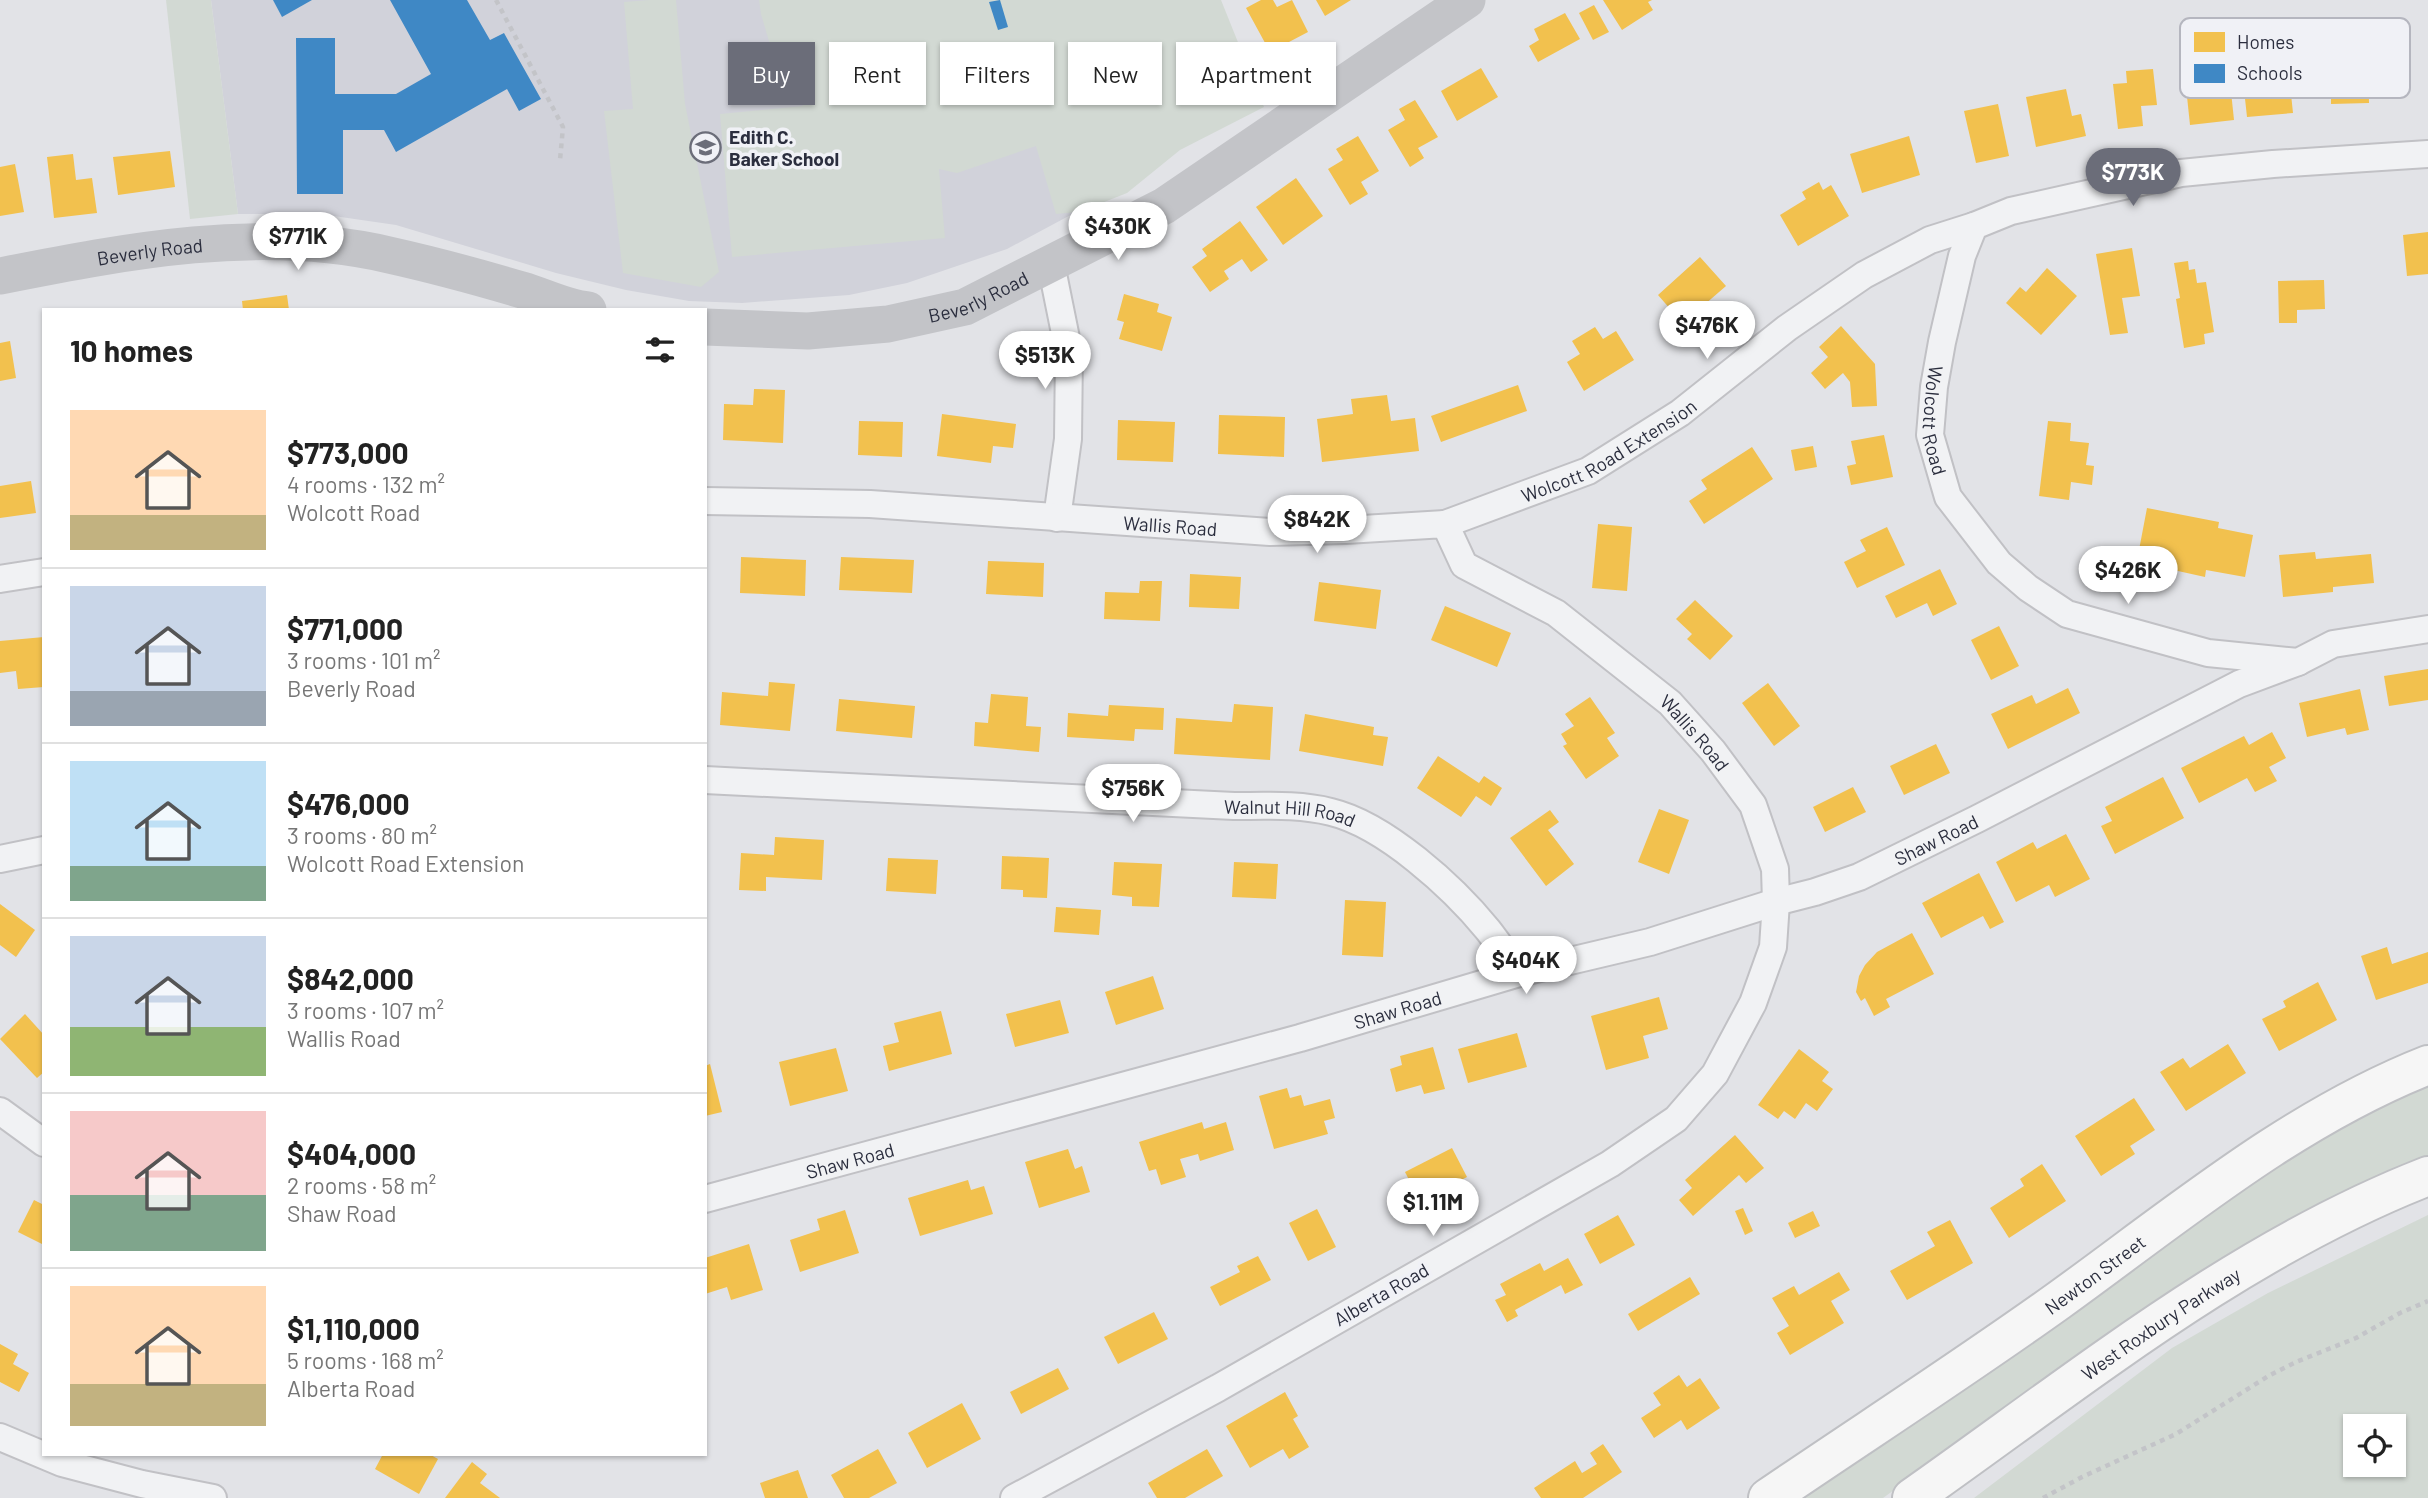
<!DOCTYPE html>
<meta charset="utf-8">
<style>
:root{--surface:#fff;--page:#f2f2f2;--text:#222;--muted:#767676;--line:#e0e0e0;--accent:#6b6d79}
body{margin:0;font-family:Barlow,sans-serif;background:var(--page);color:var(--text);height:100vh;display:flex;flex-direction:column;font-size:26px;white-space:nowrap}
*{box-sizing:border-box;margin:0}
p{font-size:23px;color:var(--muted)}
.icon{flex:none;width:38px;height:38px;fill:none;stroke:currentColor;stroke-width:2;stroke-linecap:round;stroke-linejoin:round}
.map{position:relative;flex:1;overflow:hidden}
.panel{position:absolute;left:42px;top:308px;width:665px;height:1148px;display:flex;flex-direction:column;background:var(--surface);border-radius:0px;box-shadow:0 2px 5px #0004}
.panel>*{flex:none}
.hud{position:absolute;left:728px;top:42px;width:665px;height:63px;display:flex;gap:14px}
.controls{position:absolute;left:2343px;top:1414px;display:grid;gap:14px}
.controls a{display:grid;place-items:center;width:63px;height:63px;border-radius:0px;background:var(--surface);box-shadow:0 2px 5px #0004;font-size:35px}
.price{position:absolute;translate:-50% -60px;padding:0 16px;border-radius:24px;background:#fff;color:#222;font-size:23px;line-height:46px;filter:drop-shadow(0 2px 4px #0008)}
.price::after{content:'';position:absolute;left:50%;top:42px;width:21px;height:16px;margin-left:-10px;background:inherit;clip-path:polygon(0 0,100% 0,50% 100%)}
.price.current{background:var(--accent);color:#fff}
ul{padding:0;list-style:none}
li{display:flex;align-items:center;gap:21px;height:175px;padding:0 28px}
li+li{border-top:2px solid var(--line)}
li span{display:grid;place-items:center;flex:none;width:196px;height:140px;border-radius:0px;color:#555}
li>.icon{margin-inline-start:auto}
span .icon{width:84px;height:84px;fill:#fffc;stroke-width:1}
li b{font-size:30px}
h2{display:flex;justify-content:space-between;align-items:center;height:84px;padding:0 28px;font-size:30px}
.chip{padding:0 24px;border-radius:0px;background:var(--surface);box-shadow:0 2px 5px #0004;font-size:24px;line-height:63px}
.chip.current{background:var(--accent);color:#fff}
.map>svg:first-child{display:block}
</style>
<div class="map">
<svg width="2428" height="1498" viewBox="0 0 2428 1498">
<rect width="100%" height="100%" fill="#e2e3e7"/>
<polygon fill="#d1d2da" points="211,0 1220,0 1106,196 1007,249 907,283 849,295 742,303 689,301 626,290 556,273 396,225 320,214 238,214"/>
<g fill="#d2d9d3" fill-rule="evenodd">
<polygon points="166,0 211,0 238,214 190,219"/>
<polygon points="650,0 676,0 685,104 719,272 701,287 623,273 604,111 633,109 624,2"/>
<polygon points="759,0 1221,0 1264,107 1180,150 1127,193 1079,212 1056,214 1036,146 957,173 939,169 945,238 732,257 720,114 803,106 781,82 761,14"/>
<polygon points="2428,1087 2428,1158 1963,1440 1883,1498 1791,1498 2226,1195 2359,1116"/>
<path d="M 2428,1215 L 2428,1498 L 1974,1498 L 2172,1348 L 2268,1293 ZM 2356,1426 L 2394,1426 L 2394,1465 L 2356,1465 Z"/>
</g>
<g fill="#f2c14e">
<polygon points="1261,0 1273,0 1277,7 1292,0 1308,32 1270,52 1246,8"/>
<polygon points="1316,0 1351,0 1325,16"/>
<polygon points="1603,0 1652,0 1648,2 1653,10 1622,30"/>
<polygon points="1594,5 1609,32 1593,40 1579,13"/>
<polygon points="1565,13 1580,39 1538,62 1529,46 1539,40 1534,29"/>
<polygon points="2368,55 2369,103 2331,104 2331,56"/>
<polygon points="1481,68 1498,97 1457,121 1441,91"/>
<polygon points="2153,69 2157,105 2141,106 2143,126 2118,129 2113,84 2127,83 2126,71"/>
<polygon points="2255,70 2256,79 2289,75 2293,113 2247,117 2242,71"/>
<polygon points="2230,82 2234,120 2190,125 2186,87"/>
<polygon points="2066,89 2072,116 2081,114 2086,136 2036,147 2026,97"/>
<polygon points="1415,100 1438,137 1418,148 1424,158 1410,167 1388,130 1405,120 1399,109"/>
<polygon points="1998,104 2009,156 1976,163 1964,111"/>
<polygon points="1358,136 1379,171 1361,182 1368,194 1350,205 1328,169 1343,160 1336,149"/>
<polygon points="1909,136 1920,175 1862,193 1850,154"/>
<polygon points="170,151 175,187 118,195 113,157"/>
<polygon points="73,154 76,180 92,178 97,213 54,218 47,157"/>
<polygon points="15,164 24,212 0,216 0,167"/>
<polygon points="1296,178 1323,216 1283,245 1256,207"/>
<polygon points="1819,182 1823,190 1831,185 1849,216 1798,246 1780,215 1806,199 1802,192"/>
<polygon points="1240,221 1268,260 1251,272 1242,259 1224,271 1229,279 1210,292 1192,267 1207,256 1202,249"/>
<polygon points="2428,232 2428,274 2407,276 2403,235"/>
<polygon points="2132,248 2140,296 2122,298 2128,333 2110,335 2096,254"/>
<polygon points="1700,257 1726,286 1689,318 1685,313 1678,318 1658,295"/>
<polygon points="2188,261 2189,270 2195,269 2197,283 2206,282 2214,332 2204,334 2205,344 2184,348 2176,299 2180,298 2174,263"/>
<polygon points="2047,268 2077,296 2041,335 2006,303 2020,287 2026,292"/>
<polygon points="2324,280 2325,309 2297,310 2297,323 2279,323 2278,281"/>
<polygon points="1124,294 1159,304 1157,312 1172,317 1162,351 1119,339 1124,322 1117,320"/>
<polygon points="287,295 289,310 243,310 242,301"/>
<polygon points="1841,326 1875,364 1877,406 1852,407 1850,382 1843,373 1825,389 1811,373 1828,357 1819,347"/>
<polygon points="1595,327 1603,339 1616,331 1634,360 1584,391 1567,362 1580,354 1572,341"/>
<polygon points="10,341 16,378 0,381 0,343"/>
<polygon points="1518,385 1527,411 1441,442 1431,416"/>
<polygon points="754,389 785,390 783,443 723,440 724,404 753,405"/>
<polygon points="1387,395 1391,421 1415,418 1419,451 1322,462 1317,419 1353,414 1351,399"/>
<polygon points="942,414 1016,424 1013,448 993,446 991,463 937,456"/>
<polygon points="1219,415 1285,417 1284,457 1218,454"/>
<polygon points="1118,420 1175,422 1173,462 1117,460"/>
<polygon points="859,421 903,422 902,457 858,455"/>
<polygon points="2048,421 2071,423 2070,441 2089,443 2086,465 2094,466 2092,485 2071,482 2069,500 2039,496"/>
<polygon points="1884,435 1893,477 1851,485 1847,466 1856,464 1851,441"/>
<polygon points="1813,446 1817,467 1795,471 1791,450"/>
<polygon points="1752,447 1773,479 1704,524 1689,501 1707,489 1701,480"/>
<polygon points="31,481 36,513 0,518 0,486"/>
<polygon points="2147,508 2219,522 2218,528 2253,535 2245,577 2206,570 2205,577 2169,569 2171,556 2139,550"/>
<polygon points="1598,524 1632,527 1627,591 1592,588"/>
<polygon points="1887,527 1905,565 1857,588 1844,562 1866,551 1860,540"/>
<polygon points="2315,552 2316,559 2371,554 2374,583 2333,587 2333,592 2283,597 2279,555"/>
<polygon points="741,557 806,560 805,596 740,593"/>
<polygon points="841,557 914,560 912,593 839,590"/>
<polygon points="988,561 1044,563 1043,597 986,594"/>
<polygon points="1940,569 1957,604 1933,616 1927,603 1896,618 1885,596"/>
<polygon points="1190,574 1241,577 1239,609 1189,607"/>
<polygon points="1140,581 1162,581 1160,621 1104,619 1105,592 1139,593"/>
<polygon points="1319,582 1381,590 1376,629 1314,621"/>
<polygon points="1695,600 1733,636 1710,660 1687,639 1692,634 1676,619"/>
<polygon points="1445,606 1511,633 1497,667 1431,640"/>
<polygon points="1999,626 2019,666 1991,680 1971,640"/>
<polygon points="44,637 44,687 18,689 16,671 0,673 0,641"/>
<polygon points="2428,669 2428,700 2389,706 2384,676"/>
<polygon points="769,682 795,684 790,731 720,725 722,692 768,696"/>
<polygon points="1768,683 1800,726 1774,746 1742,703"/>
<polygon points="2068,688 2080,713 2008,749 1991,714 2032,695 2036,704"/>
<polygon points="2360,689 2369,730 2347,735 2345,728 2307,737 2299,703"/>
<polygon points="991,694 1028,697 1026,726 1041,727 1039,752 974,746 975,722 988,723"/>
<polygon points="1590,697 1615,733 1607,738 1619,756 1586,779 1563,746 1567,744 1561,734 1574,726 1565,714"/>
<polygon points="839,699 915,706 912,738 836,731"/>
<polygon points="1234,704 1273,707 1270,760 1174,754 1176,718 1232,722"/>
<polygon points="1109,705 1164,708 1163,730 1135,729 1134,741 1067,737 1068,713 1108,716"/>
<polygon points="1305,714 1374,727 1373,735 1388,737 1383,766 1299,751"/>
<polygon points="2272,732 2286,758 2269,767 2277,781 2255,792 2247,778 2199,803 2181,768 2244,736 2249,745"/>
<polygon points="1936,744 1950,773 1904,795 1890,766"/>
<polygon points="1438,756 1479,783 1484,776 1502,788 1491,806 1476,796 1461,817 1417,788"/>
<polygon points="2163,777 2184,818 2115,854 2101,826 2112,821 2105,807"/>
<polygon points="1853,787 1866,812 1825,832 1813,807"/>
<polygon points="1659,809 1689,820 1669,874 1638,862"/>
<polygon points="1550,810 1559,822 1548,830 1574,864 1546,886 1510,838"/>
<polygon points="2066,834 2090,879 2055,897 2049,885 2016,902 1996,862 2033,842 2037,849"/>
<polygon points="775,837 824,840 822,880 766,877 766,891 739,890 741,853 774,855"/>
<polygon points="1002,856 1049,858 1047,898 1023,897 1023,890 1001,889"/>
<polygon points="888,858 938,860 936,894 886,891"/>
<polygon points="1114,862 1162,864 1159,907 1132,906 1132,897 1112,895"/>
<polygon points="1234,862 1278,864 1276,899 1232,897"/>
<polygon points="1979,873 2004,922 1990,929 1983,916 1941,938 1922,903"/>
<polygon points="1345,900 1386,902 1383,957 1342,955"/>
<polygon points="0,904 35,930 16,957 0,945"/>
<polygon points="1056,907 1101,910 1099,935 1054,932"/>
<polygon points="1912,933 1934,974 1886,999 1890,1007 1874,1016 1865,998 1861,1001 1856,992 1859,976 1865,965 1877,952"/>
<polygon points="2387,947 2392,964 2428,952 2428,983 2376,1000 2361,956"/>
<polygon points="1153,976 1164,1009 1116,1025 1105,992"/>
<polygon points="2318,982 2337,1020 2279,1051 2262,1019 2286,1007 2283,1001"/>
<polygon points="1659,997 1668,1029 1643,1036 1649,1058 1606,1070 1591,1016"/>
<polygon points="1060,1000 1069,1033 1015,1047 1006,1014"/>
<polygon points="941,1011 952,1054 889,1071 883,1046 899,1042 894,1023"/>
<polygon points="25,1014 44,1035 44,1072 37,1078 0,1039"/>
<polygon points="1517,1033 1527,1067 1468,1083 1458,1049"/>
<polygon points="2228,1044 2246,1073 2186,1111 2160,1072 2183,1058 2190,1068"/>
<polygon points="1433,1047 1445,1089 1424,1094 1421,1085 1396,1092 1390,1069 1402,1065 1400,1056"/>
<polygon points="836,1048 848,1091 790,1106 779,1062"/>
<polygon points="1799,1049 1829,1072 1822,1081 1833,1089 1817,1111 1806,1103 1795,1119 1784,1111 1778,1119 1758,1105"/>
<polygon points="710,1064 722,1112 705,1116 705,1066"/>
<polygon points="1287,1088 1290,1098 1301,1095 1304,1106 1330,1099 1335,1118 1324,1121 1328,1134 1274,1149 1259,1096"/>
<polygon points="2134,1098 2155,1130 2130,1146 2135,1154 2101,1176 2075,1136"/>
<polygon points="1202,1122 1204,1129 1226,1122 1234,1150 1200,1161 1198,1154 1180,1159 1186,1177 1161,1185 1156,1169 1149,1171 1139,1142"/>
<polygon points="1735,1135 1764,1168 1746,1183 1739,1175 1693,1216 1679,1200 1692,1188 1685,1180"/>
<polygon points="1452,1148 1467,1177 1420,1201 1405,1172"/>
<polygon points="1068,1149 1075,1169 1082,1166 1090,1192 1039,1208 1025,1162"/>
<polygon points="2042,1164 2066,1201 2009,1238 1990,1208 2024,1186 2020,1179"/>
<polygon points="968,1180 971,1190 984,1186 993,1214 920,1236 908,1198"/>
<polygon points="34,1200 44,1205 44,1245 18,1232"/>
<polygon points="1743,1208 1753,1231 1745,1235 1735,1211"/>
<polygon points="1317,1209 1336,1247 1308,1261 1289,1223"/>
<polygon points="845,1210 859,1253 800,1272 790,1240 820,1230 817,1219"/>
<polygon points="1813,1211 1820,1226 1795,1238 1788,1223"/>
<polygon points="1618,1215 1635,1245 1600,1264 1584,1234"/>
<polygon points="1950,1220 1973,1263 1907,1300 1890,1271 1935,1246 1927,1232"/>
<polygon points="749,1244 763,1290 731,1300 727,1287 705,1294 705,1258"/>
<polygon points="1258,1256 1271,1280 1220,1306 1210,1287 1240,1272 1237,1266"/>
<polygon points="1568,1258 1583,1285 1565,1294 1561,1285 1515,1310 1518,1316 1507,1322 1495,1300 1506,1295 1500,1284 1540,1263 1544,1271"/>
<polygon points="1839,1272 1850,1290 1831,1301 1844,1323 1790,1355 1777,1333 1789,1326 1772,1298 1794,1286 1799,1295"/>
<polygon points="1690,1277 1700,1294 1638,1331 1628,1314"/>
<polygon points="1154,1312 1168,1339 1118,1364 1104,1337"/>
<polygon points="0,1344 18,1354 13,1364 29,1373 19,1392 0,1382"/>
<polygon points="1058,1368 1069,1389 1021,1414 1010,1392"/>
<polygon points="1679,1375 1687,1387 1700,1378 1720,1408 1687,1430 1681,1420 1654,1438 1641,1418 1661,1405 1653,1393"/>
<polygon points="1285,1392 1298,1416 1293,1419 1309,1447 1289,1459 1283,1449 1250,1468 1226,1426"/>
<polygon points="962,1403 981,1439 927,1468 908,1433"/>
<polygon points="1603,1444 1622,1472 1583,1498 1541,1498 1534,1488 1575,1461 1582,1473 1597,1464 1590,1453"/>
<polygon points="878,1449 897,1483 869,1498 844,1498 831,1475"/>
<polygon points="1207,1449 1223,1476 1185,1498 1157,1498 1148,1483"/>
<polygon points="383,1454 429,1454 438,1459 419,1494 375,1469"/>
<polygon points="472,1462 487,1474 480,1483 500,1498 445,1498"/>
<polygon points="798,1470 808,1498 765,1498 760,1483"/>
</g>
<g fill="#3f88c5">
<polygon points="273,0 312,0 282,17"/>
<polygon points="390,0 467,0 490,40 504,33 541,99 519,111 507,89 396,152 384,130 343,130 343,194 297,194 296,38 335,38 335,94 396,94 431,74"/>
<polygon points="1000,0 1008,27 998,30 989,2"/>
</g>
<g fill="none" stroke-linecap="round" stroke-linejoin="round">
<defs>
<g id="street">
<path id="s1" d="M 2428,154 L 2273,164 L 2181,173 L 2011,211 L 1974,226 L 1962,256 L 1942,342 L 1934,387 L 1930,435 L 1948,497 L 1999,563 L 2028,588 L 2067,614 L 2208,653 L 2298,662 L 2333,644 L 2428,629"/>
<polyline points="1051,264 1069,353 1068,439 1057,518"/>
<path id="s2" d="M 705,501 L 870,504 L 1270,532 L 1346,530 L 1445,524 L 1464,565 L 1556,613 L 1670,703 L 1713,751 L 1753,805 L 1775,869 L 1776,902 L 1773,947 L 1753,1003 L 1715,1074 L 1676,1119 L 1610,1164 L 1218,1388 L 1014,1498"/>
<path id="s3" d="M 1445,524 L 1588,471 L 1680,413 L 1787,328 L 1864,275 L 1930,240 L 1974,226"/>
<polyline points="0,579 44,572"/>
<path id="s4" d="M 705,780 L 1234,806 C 1266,806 1299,804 1331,812 C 1385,825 1453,887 1488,930 C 1499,944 1509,959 1519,973"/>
<polyline points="0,859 44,850"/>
<polyline points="0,1111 44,1143"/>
<path id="s5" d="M 705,1199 L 1300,1038 L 1519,973 L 1650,942 L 1776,902 L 1815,892 L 1859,877 L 1977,819 L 2239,684 L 2298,662"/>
<polyline points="0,1437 62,1463 142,1484 213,1498"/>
</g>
<g id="primary">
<path id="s8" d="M 1768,1498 C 1865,1432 1963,1369 2058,1301 C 2176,1216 2291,1119 2428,1065"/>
<path id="s9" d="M 1912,1498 C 2077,1382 2238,1250 2428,1176"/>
</g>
</defs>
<use href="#street" stroke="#c1c1c5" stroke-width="30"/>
<use href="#primary" stroke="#bfc0c4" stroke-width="42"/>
<g stroke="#c3c4c8" stroke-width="4.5" stroke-dasharray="5 5" stroke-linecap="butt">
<polyline points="496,0 563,127 560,160"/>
<polyline points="2043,1498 2082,1477 2176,1434 2270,1375 2296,1362 2356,1338 2400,1313 2428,1301"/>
</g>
<use href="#street" stroke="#f1f2f4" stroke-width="26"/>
<g stroke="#c3c4c8" stroke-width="37">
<path id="s6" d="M 0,276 C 127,251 260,225 389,255 C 434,265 478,277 522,290 C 543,296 566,308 588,310"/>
<path id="s7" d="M 705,327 L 808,331 L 888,324 L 965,307 L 1164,206 L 1467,0"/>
</g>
<use href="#primary" stroke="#f6f6f6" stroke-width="38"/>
</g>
<defs>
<symbol id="school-ring" viewBox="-11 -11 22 22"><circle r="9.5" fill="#f0f1f6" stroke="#6b6d79" stroke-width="1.5"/><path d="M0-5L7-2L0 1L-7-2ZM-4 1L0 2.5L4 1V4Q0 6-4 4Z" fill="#6b6d79"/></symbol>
</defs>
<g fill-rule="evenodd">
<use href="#school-ring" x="688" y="130" width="35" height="35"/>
</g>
<g text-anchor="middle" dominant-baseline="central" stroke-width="7" stroke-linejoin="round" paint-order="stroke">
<g font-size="19" font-weight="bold" fill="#2b2e3e" stroke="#f0f1f6" text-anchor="start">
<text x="729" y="136">Edith C.<tspan x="729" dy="22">Baker School</tspan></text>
</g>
<g font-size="19" fill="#2b2e3e" stroke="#f0f1f6">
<text stroke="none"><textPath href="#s6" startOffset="152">Beverly Road</textPath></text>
<text stroke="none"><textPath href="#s7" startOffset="278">Beverly Road</textPath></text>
<text stroke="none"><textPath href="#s1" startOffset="662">Wolcott Road</textPath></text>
<text stroke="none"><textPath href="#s3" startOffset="180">Wolcott Road Extension</textPath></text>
<text stroke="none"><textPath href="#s2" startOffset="466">Wallis Road</textPath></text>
<text stroke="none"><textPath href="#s2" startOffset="1074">Wallis Road</textPath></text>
<text stroke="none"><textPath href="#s4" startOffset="586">Walnut Hill Road</textPath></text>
<text stroke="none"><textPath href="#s5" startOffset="1284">Shaw Road</textPath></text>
<text stroke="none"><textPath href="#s5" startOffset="718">Shaw Road</textPath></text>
<text stroke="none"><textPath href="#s5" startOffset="150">Shaw Road</textPath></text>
<text stroke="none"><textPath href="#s8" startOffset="396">Newton Street</textPath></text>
<text transform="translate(1381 1294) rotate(-30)">Alberta Road</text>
<text stroke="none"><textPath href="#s9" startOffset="304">West Roxbury Parkway</textPath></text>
</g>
</g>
<rect x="2180" y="18" width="230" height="80" rx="10" fill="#f0f1f6" stroke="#b5b6bf" stroke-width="2"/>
<rect x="2194" y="32" width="31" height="20" fill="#f2c14e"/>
<rect x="2194" y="64" width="31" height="19" fill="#3f88c5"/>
<g font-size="19" fill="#2b2e3e">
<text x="2237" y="49">Homes</text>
<text x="2237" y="80">Schools</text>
</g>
</svg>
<div class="controls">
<a><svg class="icon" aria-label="locate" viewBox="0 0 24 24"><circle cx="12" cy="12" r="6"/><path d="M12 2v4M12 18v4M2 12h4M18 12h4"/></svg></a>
</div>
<b class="price current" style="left:2133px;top:208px">$773K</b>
<b class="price" style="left:1118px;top:262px">$430K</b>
<b class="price" style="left:298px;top:272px">$771K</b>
<b class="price" style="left:1707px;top:361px">$476K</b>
<b class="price" style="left:1045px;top:391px">$513K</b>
<b class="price" style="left:1317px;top:555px">$842K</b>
<b class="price" style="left:2128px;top:606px">$426K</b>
<b class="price" style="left:1133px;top:824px">$756K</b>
<b class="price" style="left:1526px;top:996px">$404K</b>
<b class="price" style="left:1433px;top:1238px">$1.11M</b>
<div class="hud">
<a class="chip current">Buy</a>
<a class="chip">Rent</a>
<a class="chip">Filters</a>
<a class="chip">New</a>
<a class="chip">Apartment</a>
</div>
<section class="panel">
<h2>10 homes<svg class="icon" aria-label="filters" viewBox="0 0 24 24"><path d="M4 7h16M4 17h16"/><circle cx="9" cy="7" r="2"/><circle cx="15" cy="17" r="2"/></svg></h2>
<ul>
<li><span style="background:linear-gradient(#ffd9b3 75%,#c2b280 0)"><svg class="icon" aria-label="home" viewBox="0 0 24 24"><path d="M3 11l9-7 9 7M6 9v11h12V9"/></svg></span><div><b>$773,000</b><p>4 rooms · 132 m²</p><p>Wolcott Road</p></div></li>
<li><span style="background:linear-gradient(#c9d6e8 75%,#9aa5b1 0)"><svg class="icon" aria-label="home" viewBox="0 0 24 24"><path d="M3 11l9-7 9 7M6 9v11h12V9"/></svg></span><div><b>$771,000</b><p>3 rooms · 101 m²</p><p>Beverly Road</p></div></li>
<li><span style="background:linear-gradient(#bfe0f5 75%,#7fa58c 0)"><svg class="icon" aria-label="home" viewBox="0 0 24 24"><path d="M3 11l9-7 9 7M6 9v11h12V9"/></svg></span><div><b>$476,000</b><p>3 rooms · 80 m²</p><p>Wolcott Road Extension</p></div></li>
<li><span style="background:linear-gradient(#c9d6e8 65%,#8fb573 0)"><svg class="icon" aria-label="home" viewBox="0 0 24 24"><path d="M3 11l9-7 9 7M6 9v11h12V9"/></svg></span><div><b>$842,000</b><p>3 rooms · 107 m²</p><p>Wallis Road</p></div></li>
<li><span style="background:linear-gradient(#f6c9c9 60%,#7fa58c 0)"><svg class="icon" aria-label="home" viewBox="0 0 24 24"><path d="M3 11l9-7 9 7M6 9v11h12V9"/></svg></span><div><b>$404,000</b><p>2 rooms · 58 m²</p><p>Shaw Road</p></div></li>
<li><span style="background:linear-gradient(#ffd9b3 70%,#c2b280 0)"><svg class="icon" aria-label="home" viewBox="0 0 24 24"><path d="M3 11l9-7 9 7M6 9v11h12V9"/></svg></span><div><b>$1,110,000</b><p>5 rooms · 168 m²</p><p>Alberta Road</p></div></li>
</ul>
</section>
</div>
